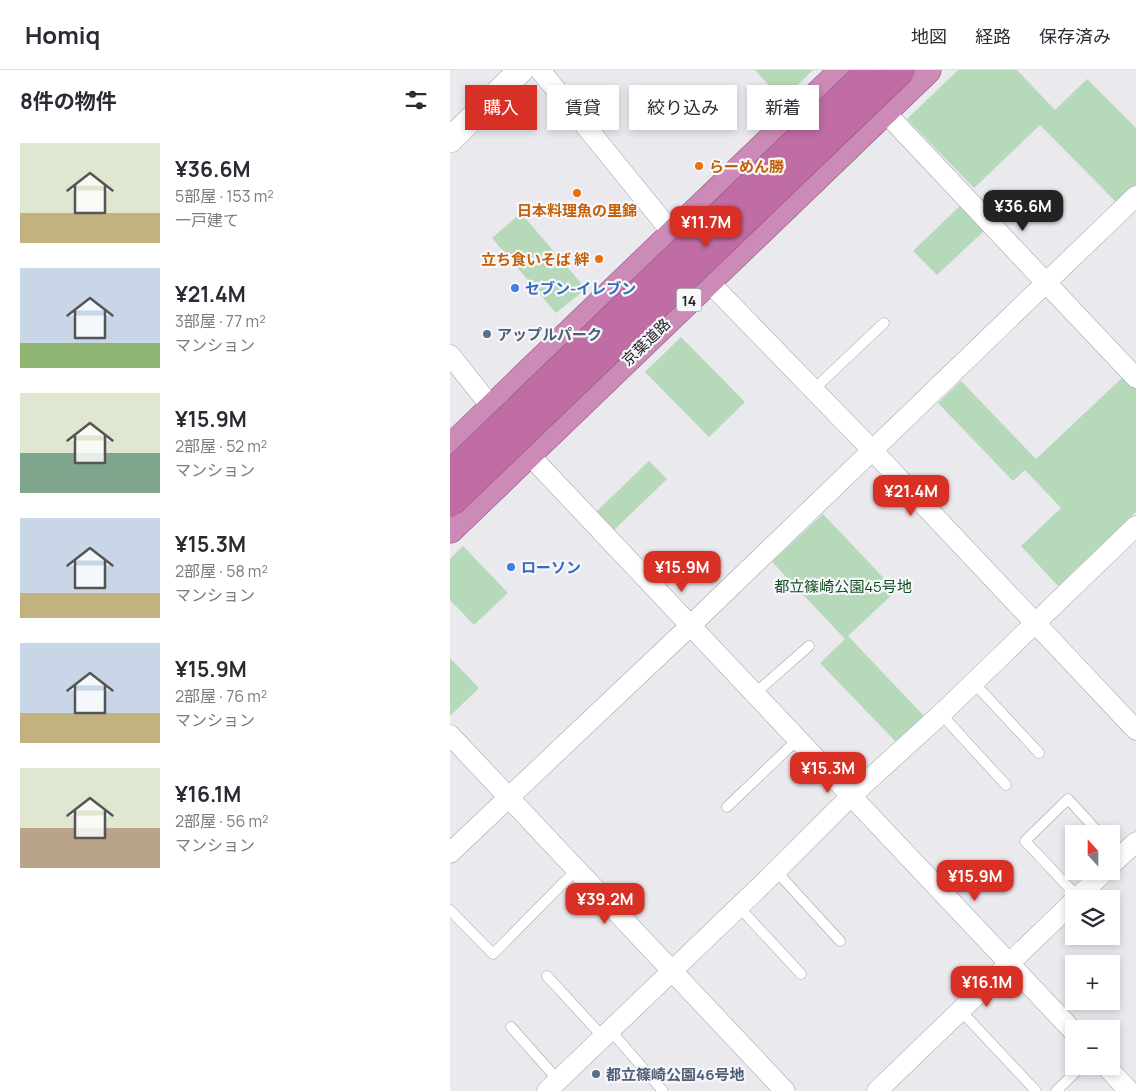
<!DOCTYPE html>
<html lang="ja">
<meta charset="utf-8">
<style>
:root{--surface:#fff;--page:#f2f2f3;--text:#2b2b33;--muted:#7c7c81;--line:#e1e1e2;--accent:#d93025}
body{margin:0;font-family:Manrope,"Noto Sans JP",sans-serif;background:var(--page);color:var(--text);height:100vh;display:flex;flex-direction:column;font-size:19px;white-space:nowrap}
*{box-sizing:border-box;margin:0}
p{font-size:16px;color:var(--muted)}
.icon{flex:none;width:28px;height:28px;fill:none;stroke:currentColor;stroke-width:2;stroke-linecap:round;stroke-linejoin:round}
.map{position:relative;flex:1;overflow:hidden}
.sheet{display:flex;flex-direction:column;background:var(--surface);width:450px}
.sheet>*{flex:none}
.guide{position:absolute;left:15px;top:15px;width:475px;height:45px;display:flex;gap:10px}
.needle{width:32px;rotate:339deg}
.buttons{position:absolute;left:615px;top:755px;display:grid;gap:10px}
.buttons a{display:grid;place-items:center;width:55px;height:55px;border-radius:0px;background:var(--surface);box-shadow:0 2px 8px #0003;font-size:25px}
.price{position:absolute;translate:-50% -42px;padding:0 11px;border-radius:10px;background:var(--accent);color:#fff;font-size:16px;line-height:32px;filter:drop-shadow(0 1px 2px #0008)}
.price::after{content:'';position:absolute;left:50%;top:30px;width:15px;height:11px;margin-left:-8px;background:inherit;clip-path:polygon(0 0,100% 0,50% 100%)}
.price.active{background:#222;color:#fff}
ul{padding:0;list-style:none}
li{display:flex;align-items:center;gap:15px;height:125px;padding:0 20px}
li span{display:grid;place-items:center;flex:none;width:140px;height:100px;border-radius:0px;color:#555}
li>.icon{margin-inline-start:auto}
span .icon{width:60px;height:60px;fill:#fffc;stroke-width:1}
li b{font-size:21px}
h2{display:flex;justify-content:space-between;align-items:center;height:60px;padding:0 20px;font-size:21px}
.tag{padding:0 18px;border-radius:0px;background:var(--surface);box-shadow:0 2px 8px #0003;font-size:18px;line-height:45px}
.tag.active{background:var(--accent);color:#fff}
header{display:flex;align-items:center;gap:30px;box-sizing:border-box;height:70px;padding:0 25px;background:var(--surface);border-bottom:1px solid var(--line)}
header strong{font-size:24px}
nav{display:flex;gap:28px;margin-inline-start:auto;font-size:18px}
main{display:flex;flex:1;min-height:0}
.map>svg:first-child{display:block}
</style>
<header>
<strong>Homiq</strong>
<nav><a>地図</a><a>経路</a><a>保存済み</a></nav>
</header>
<main>
<section class="sheet">
<h2>8件の物件<svg class="icon" aria-label="filters" viewBox="0 0 24 24"><path d="M4 7h16M4 17h16"/><circle cx="9" cy="7" r="2"/><circle cx="15" cy="17" r="2"/></svg></h2>
<ul>
<li><span style="background:linear-gradient(#dfe7d0 70%,#c2b280 0)"><svg class="icon" aria-label="home" viewBox="0 0 24 24"><path d="M3 11l9-7 9 7M6 9v11h12V9"/></svg></span><div><b>¥36.6M</b><p>5部屋 · 153 m²</p><p>一戸建て</p></div></li>
<li><span style="background:linear-gradient(#c9d6e8 75%,#8fb573 0)"><svg class="icon" aria-label="home" viewBox="0 0 24 24"><path d="M3 11l9-7 9 7M6 9v11h12V9"/></svg></span><div><b>¥21.4M</b><p>3部屋 · 77 m²</p><p>マンション</p></div></li>
<li><span style="background:linear-gradient(#dfe7d0 60%,#7fa58c 0)"><svg class="icon" aria-label="home" viewBox="0 0 24 24"><path d="M3 11l9-7 9 7M6 9v11h12V9"/></svg></span><div><b>¥15.9M</b><p>2部屋 · 52 m²</p><p>マンション</p></div></li>
<li><span style="background:linear-gradient(#c9d6e8 75%,#c2b280 0)"><svg class="icon" aria-label="home" viewBox="0 0 24 24"><path d="M3 11l9-7 9 7M6 9v11h12V9"/></svg></span><div><b>¥15.3M</b><p>2部屋 · 58 m²</p><p>マンション</p></div></li>
<li><span style="background:linear-gradient(#c9d6e8 70%,#c2b280 0)"><svg class="icon" aria-label="home" viewBox="0 0 24 24"><path d="M3 11l9-7 9 7M6 9v11h12V9"/></svg></span><div><b>¥15.9M</b><p>2部屋 · 76 m²</p><p>マンション</p></div></li>
<li><span style="background:linear-gradient(#dfe7d0 60%,#b9a48a 0)"><svg class="icon" aria-label="home" viewBox="0 0 24 24"><path d="M3 11l9-7 9 7M6 9v11h12V9"/></svg></span><div><b>¥16.1M</b><p>2部屋 · 56 m²</p><p>マンション</p></div></li>
</ul>
</section>
<div class="map">
<svg width="686" height="1021" viewBox="0 0 686 1021">
<rect width="100%" height="100%" fill="#e9e9ee"/>
<g fill="#b6dab9">
<polygon points="305,0 363,0 332,30"/>
<polygon points="508,0 567,0 605,40 637,9 686,58 686,117 668,134 590,55 524,118 457,49"/>
<polygon points="512,134 536,159 487,205 463,181"/>
<polygon points="71,143 136,219 106,243 42,168"/>
<polygon points="231,267 295,332 259,367 195,302"/>
<polygon points="674,306 686,318 686,442 608,516 571,476 611,438 575,400 563,411 488,333 511,311 586,389"/>
<polygon points="199,391 217,409 164,460 147,441"/>
<polygon points="373,444 446,521 398,566 474,646 446,672 370,593 395,569 322,492"/>
<polygon points="13,476 58,523 24,555 0,530 0,489"/>
<polygon points="0,588 29,618 0,646"/>
</g>
<g fill="none" stroke-linecap="round" stroke-linejoin="round">
<defs>
<g id="service">
<polyline points="363,320 434,253"/>
<polyline points="523,612 589,683"/>
<polyline points="304,624 359,576"/>
<polyline points="491,644 556,715"/>
<polyline points="277,737 348,669"/>
<polyline points="326,801 390,871"/>
<polyline points="628,827 575,771 618,729 650,764"/>
<polyline points="289,837 351,904"/>
<polyline points="0,840 43,884 127,799"/>
<polyline points="97,906 153,967"/>
<polyline points="510,940 586,1021"/>
<polyline points="61,957 108,1010"/>
<polyline points="160,960 213,1021"/>
<polyline points="606,1021 632,996"/>
</g>
<g id="minor">
<polyline points="90,0 232,175"/>
<polyline points="434,41 686,308"/>
<polyline points="251,200 259,212 423,381 686,660"/>
<polyline points="0,285 50,348"/>
<polyline points="70,375 624,962"/>
<polyline points="0,665 335,1021"/>
<polyline points="0,783 239,557 686,126"/>
<polyline points="661,795 686,772"/>
<polyline points="626,829 655,801"/>
<polyline points="656,996 679,1021"/>
<polyline points="97,1021 326,801 401,726 491,644 686,456"/>
<polyline points="427,1021 624,831"/>
</g>
<polyline id="tertiary" points="0,70 71,0"/>
<g id="trunk">
<polyline points="0,379 394,0"/>
<polyline points="0,459 477,0"/>
</g>
</defs>
<use href="#service" stroke="#a2a2a7" stroke-width="11"/>
<use href="#minor" stroke="#a2a2a7" stroke-width="21"/>
<use href="#tertiary" stroke="#a2a2a7" stroke-width="26"/>
<use href="#trunk" stroke="#895278" stroke-width="29"/>
<use href="#service" stroke="#fff" stroke-width="10"/>
<use href="#minor" stroke="#fff" stroke-width="20"/>
<use href="#tertiary" stroke="#fff" stroke-width="25"/>
<use href="#trunk" stroke="#cc8ab7" stroke-width="28"/>
<defs>
<g id="motorway-bridge">
<polyline points="0,405 421,0"/>
<polyline points="0,433 451,0"/>
</g>
</defs>
<use href="#motorway-bridge" stroke="#895278" stroke-width="29" stroke-linecap="butt"/>
<use href="#motorway-bridge" stroke="#c06ca5" stroke-width="28"/>
</g>
<g fill="#e8710a" stroke="#f6f6fb" stroke-width="2">
<circle cx="249" cy="96" r="5"/>
<circle cx="127" cy="123" r="5"/>
<circle cx="149" cy="189" r="5"/>
</g>
<g fill="#3f7fe0" stroke="#f6f6fb" stroke-width="2">
<circle cx="65" cy="218" r="5"/>
<circle cx="61" cy="497" r="5"/>
</g>
<g fill="#5c6f8a" stroke="#f6f6fb" stroke-width="2">
<circle cx="37" cy="264" r="5"/>
<circle cx="146" cy="1004" r="5"/>
</g>
<g text-anchor="middle" dominant-baseline="central" stroke-width="4.5" stroke-linejoin="round" paint-order="stroke">
<rect fill="#f6f6fb" stroke="#626265" stroke-width="1" x="226.5" y="218.5" width="25" height="23" rx="4"/>
<g font-size="14" font-weight="bold" fill="#232325">
<text x="239" y="230">14</text>
</g>
<g font-size="15" font-weight="bold" fill="#c56008" stroke="#f6f6fb" text-anchor="start">
<text x="259" y="96">らーめん勝</text>
<text x="127" y="140" text-anchor="middle">日本料理魚の里錦</text>
<text x="139" y="189" text-anchor="end">立ち食いそば 絆</text>
</g>
<g font-size="15" font-weight="bold" fill="#366cbe" stroke="#f6f6fb" text-anchor="start">
<text x="75" y="218">セブン-イレブン</text>
<text x="71" y="497">ローソン</text>
</g>
<g font-size="15" font-weight="bold" fill="#4e5e75" stroke="#f6f6fb" text-anchor="start">
<text x="47" y="264">アップルパーク</text>
<text x="156" y="1004">都立篠崎公園46号地</text>
</g>
<g font-size="15" fill="#232325" stroke="#f6f6fb">
<text transform="translate(196 272) rotate(-44)">京葉道路</text>
</g>
<g font-size="15" fill="#104d1f" stroke="#f6f6fb">
<text x="393" y="516">都立篠崎公園45号地</text>
</g>
</g>
</svg>
<div class="buttons">
<a><svg class="needle" viewBox="-14 -14 28 28"><path d="M0-13l5 13h-10z" fill="#e53935"/><path d="M0 13l5-13h-10z" fill="#7c7c81"/></svg></a>
<a><svg class="icon" aria-label="layers" viewBox="0 0 24 24"><path d="M12 4l9 5-9 5-9-5zM3 14l9 5 9-5"/></svg></a>
<a>+</a>
<a>−</a>
</div>
<b class="price active" style="left:573px;top:162px">¥36.6M</b>
<b class="price" style="left:256px;top:178px">¥11.7M</b>
<b class="price" style="left:461px;top:447px">¥21.4M</b>
<b class="price" style="left:232px;top:523px">¥15.9M</b>
<b class="price" style="left:378px;top:724px">¥15.3M</b>
<b class="price" style="left:525px;top:832px">¥15.9M</b>
<b class="price" style="left:155px;top:855px">¥39.2M</b>
<b class="price" style="left:537px;top:938px">¥16.1M</b>
<div class="guide">
<a class="tag active">購入</a>
<a class="tag">賃貸</a>
<a class="tag">絞り込み</a>
<a class="tag">新着</a>
</div>
</div>
</main>
